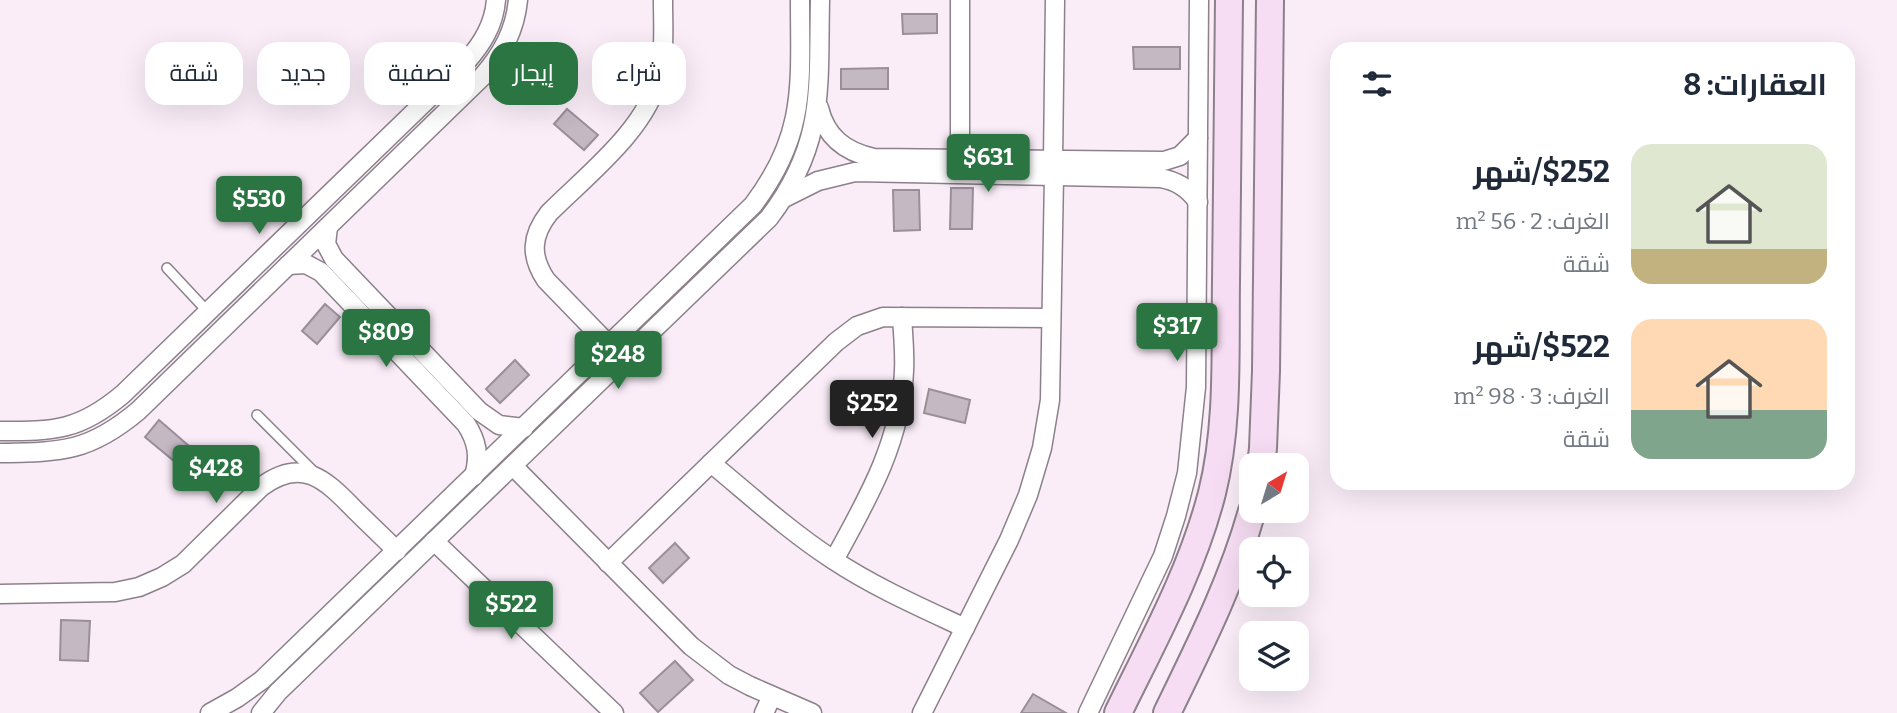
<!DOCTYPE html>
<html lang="ar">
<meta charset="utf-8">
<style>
:root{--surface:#fff;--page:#f6f6f7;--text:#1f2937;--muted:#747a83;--accent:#2b7542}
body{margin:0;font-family:Bitter,Cairo,serif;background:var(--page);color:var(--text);direction:rtl;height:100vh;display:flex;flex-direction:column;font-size:26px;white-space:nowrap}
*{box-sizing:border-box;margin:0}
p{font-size:23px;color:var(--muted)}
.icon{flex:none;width:38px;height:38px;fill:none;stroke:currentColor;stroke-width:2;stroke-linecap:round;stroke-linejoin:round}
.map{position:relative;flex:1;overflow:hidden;direction:ltr}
.side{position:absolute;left:1330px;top:42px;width:525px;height:448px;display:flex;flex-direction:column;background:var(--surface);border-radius:21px;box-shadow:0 7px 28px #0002;direction:rtl}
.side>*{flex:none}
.banner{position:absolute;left:21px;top:42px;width:665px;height:63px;direction:rtl;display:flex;gap:14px}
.needle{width:46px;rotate:38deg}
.controls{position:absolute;left:1239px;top:453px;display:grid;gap:14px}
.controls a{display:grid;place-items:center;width:70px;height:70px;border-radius:14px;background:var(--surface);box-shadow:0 7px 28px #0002;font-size:35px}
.price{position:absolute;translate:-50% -60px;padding:0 16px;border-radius:7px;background:var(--accent);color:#fff;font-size:23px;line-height:46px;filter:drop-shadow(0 2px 4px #0008)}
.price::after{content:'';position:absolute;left:50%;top:42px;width:21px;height:16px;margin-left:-10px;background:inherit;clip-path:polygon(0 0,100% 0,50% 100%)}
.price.on{background:#222;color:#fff}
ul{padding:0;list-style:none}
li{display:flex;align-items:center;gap:21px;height:175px;padding:0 28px}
li span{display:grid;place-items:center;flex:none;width:196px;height:140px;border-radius:21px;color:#555}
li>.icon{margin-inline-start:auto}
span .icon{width:84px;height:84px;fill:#fffc;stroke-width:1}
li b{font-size:30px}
h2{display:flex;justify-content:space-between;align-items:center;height:84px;padding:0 28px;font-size:30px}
.chip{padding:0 24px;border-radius:21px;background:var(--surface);box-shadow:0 7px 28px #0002;font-size:24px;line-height:63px}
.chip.on{background:var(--accent);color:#fff}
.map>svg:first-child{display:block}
</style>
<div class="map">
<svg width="1897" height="713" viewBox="0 0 1897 713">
<rect width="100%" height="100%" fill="#faedf8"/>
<g fill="#c4b8c3" stroke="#9a8f99" stroke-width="2">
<polygon points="902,14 937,14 937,33 903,34"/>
<polygon points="1133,47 1180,47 1180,69 1134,69"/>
<polygon points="888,68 888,89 841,89 841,69"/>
<polygon points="567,109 598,135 584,150 554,124"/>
<polygon points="951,188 973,188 972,229 950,229"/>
<polygon points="893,190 919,190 920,230 894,231"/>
<polygon points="325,304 340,317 317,344 302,331"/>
<polygon points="515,360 529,375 500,403 486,389"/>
<polygon points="929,389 970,400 965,423 924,413"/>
<polygon points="159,420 188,445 174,461 145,437"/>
<polygon points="675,543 689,558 663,583 649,568"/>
<polygon points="61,620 90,621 88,661 60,660"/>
<polygon points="675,661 693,680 658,712 640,693"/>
<polygon points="1033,694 1066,713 1021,713"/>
</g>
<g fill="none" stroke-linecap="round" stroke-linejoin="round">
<defs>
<g id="lane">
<polyline points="167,268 208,312"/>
<polyline points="257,415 315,473"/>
</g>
<g id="street">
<path d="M 819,108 C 826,137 845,152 874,158 L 1164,161 L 1180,156 L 1198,138"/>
<polyline points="960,159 960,0"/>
<polyline points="1053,161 1055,0"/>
<path d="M 784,198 L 818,181 L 855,172 L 1160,178 C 1177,181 1188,188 1198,202"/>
<polyline points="328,227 326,244 334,259 479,411 499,425 524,428"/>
<path d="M 288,265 L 306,264 L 321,272 L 466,424 C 477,441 480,456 474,476"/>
<path d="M 609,345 L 546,280 C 530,256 531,236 549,213 C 587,175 647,129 659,76 C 665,51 663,25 663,0"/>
<path d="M 0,431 C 55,431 79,431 123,394 L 466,62 C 482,44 494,25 496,0"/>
<path d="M 0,453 C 62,452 89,452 138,411 L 482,77 C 502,54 515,31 518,0"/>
<path d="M 711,463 C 751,496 789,531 832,559 C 874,587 920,607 965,628"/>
<polyline points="513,466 691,646 729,675 750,686 812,713"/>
<polyline points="434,541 614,713"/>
<path d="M 834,560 C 867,500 901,442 904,371 C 905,353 903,334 902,317"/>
<polyline points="608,563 836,342 857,326 883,317 1051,318"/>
<path d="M 0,594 L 115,592 L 139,587 L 162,577 L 183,564 L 261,487 C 301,457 324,478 354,509 C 368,523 383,537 397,551"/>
<path d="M 210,713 L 237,698 L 262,680 L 753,205 C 807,134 800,84 800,0"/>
<path d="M 261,713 L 278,692 L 769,218 C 826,143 818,88 820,0"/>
<polyline points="764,713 772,696"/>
<polyline points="922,713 1009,540 1028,495 1042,448 1050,400 1054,176"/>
<polyline points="1088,713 1163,556 1176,516 1187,473 1196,387 1199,0"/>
</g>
<g id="secondary">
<polyline points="1261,466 1263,448 1266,371 1270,0"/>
<path d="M 1118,713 C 1153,641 1192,571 1212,493 C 1229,425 1225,351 1226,282 C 1227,188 1228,94 1229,0"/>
<path d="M 1167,713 C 1199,647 1232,582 1252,511"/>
</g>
</defs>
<use href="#lane" stroke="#8c818b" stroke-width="12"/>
<use href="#street" stroke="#8c818b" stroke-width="21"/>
<use href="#secondary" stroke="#8c818b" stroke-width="30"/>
<use href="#lane" stroke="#fff" stroke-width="9"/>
<use href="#street" stroke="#fff" stroke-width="18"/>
<use href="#secondary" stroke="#f6ddf3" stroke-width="26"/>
</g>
</svg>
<div class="controls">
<a><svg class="needle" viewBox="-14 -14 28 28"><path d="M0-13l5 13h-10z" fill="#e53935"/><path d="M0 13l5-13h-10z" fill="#747a83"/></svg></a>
<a><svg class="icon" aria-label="locate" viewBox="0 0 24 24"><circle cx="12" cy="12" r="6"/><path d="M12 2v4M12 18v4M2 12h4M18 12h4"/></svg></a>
<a><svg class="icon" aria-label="layers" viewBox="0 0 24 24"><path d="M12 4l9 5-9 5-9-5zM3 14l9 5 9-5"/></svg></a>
</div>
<b class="price" style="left:988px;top:194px">$631</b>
<b class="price" style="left:259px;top:236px">$530</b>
<b class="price" style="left:1177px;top:363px">$317</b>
<b class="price" style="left:386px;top:369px">$809</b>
<b class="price" style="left:618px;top:391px">$248</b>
<b class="price on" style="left:872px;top:440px">$252</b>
<b class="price" style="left:216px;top:505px">$428</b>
<b class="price" style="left:511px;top:641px">$522</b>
<div class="banner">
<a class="chip">شراء</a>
<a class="chip on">إيجار</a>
<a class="chip">تصفية</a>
<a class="chip">جديد</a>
<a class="chip">شقة</a>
</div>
<section class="side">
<h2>العقارات: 8<svg class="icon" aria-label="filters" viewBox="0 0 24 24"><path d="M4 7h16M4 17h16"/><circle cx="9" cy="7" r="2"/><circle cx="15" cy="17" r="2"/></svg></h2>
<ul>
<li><span style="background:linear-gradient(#dfe7d0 75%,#c2b280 0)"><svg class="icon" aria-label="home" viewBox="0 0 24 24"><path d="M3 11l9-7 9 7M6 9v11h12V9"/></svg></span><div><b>$252/شهر</b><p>الغرف: 2 · 56 m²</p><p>شقة</p></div></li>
<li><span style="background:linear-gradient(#ffd9b3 65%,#7fa58c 0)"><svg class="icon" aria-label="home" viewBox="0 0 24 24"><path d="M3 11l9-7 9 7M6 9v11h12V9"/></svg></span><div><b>$522/شهر</b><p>الغرف: 3 · 98 m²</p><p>شقة</p></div></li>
</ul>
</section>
</div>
